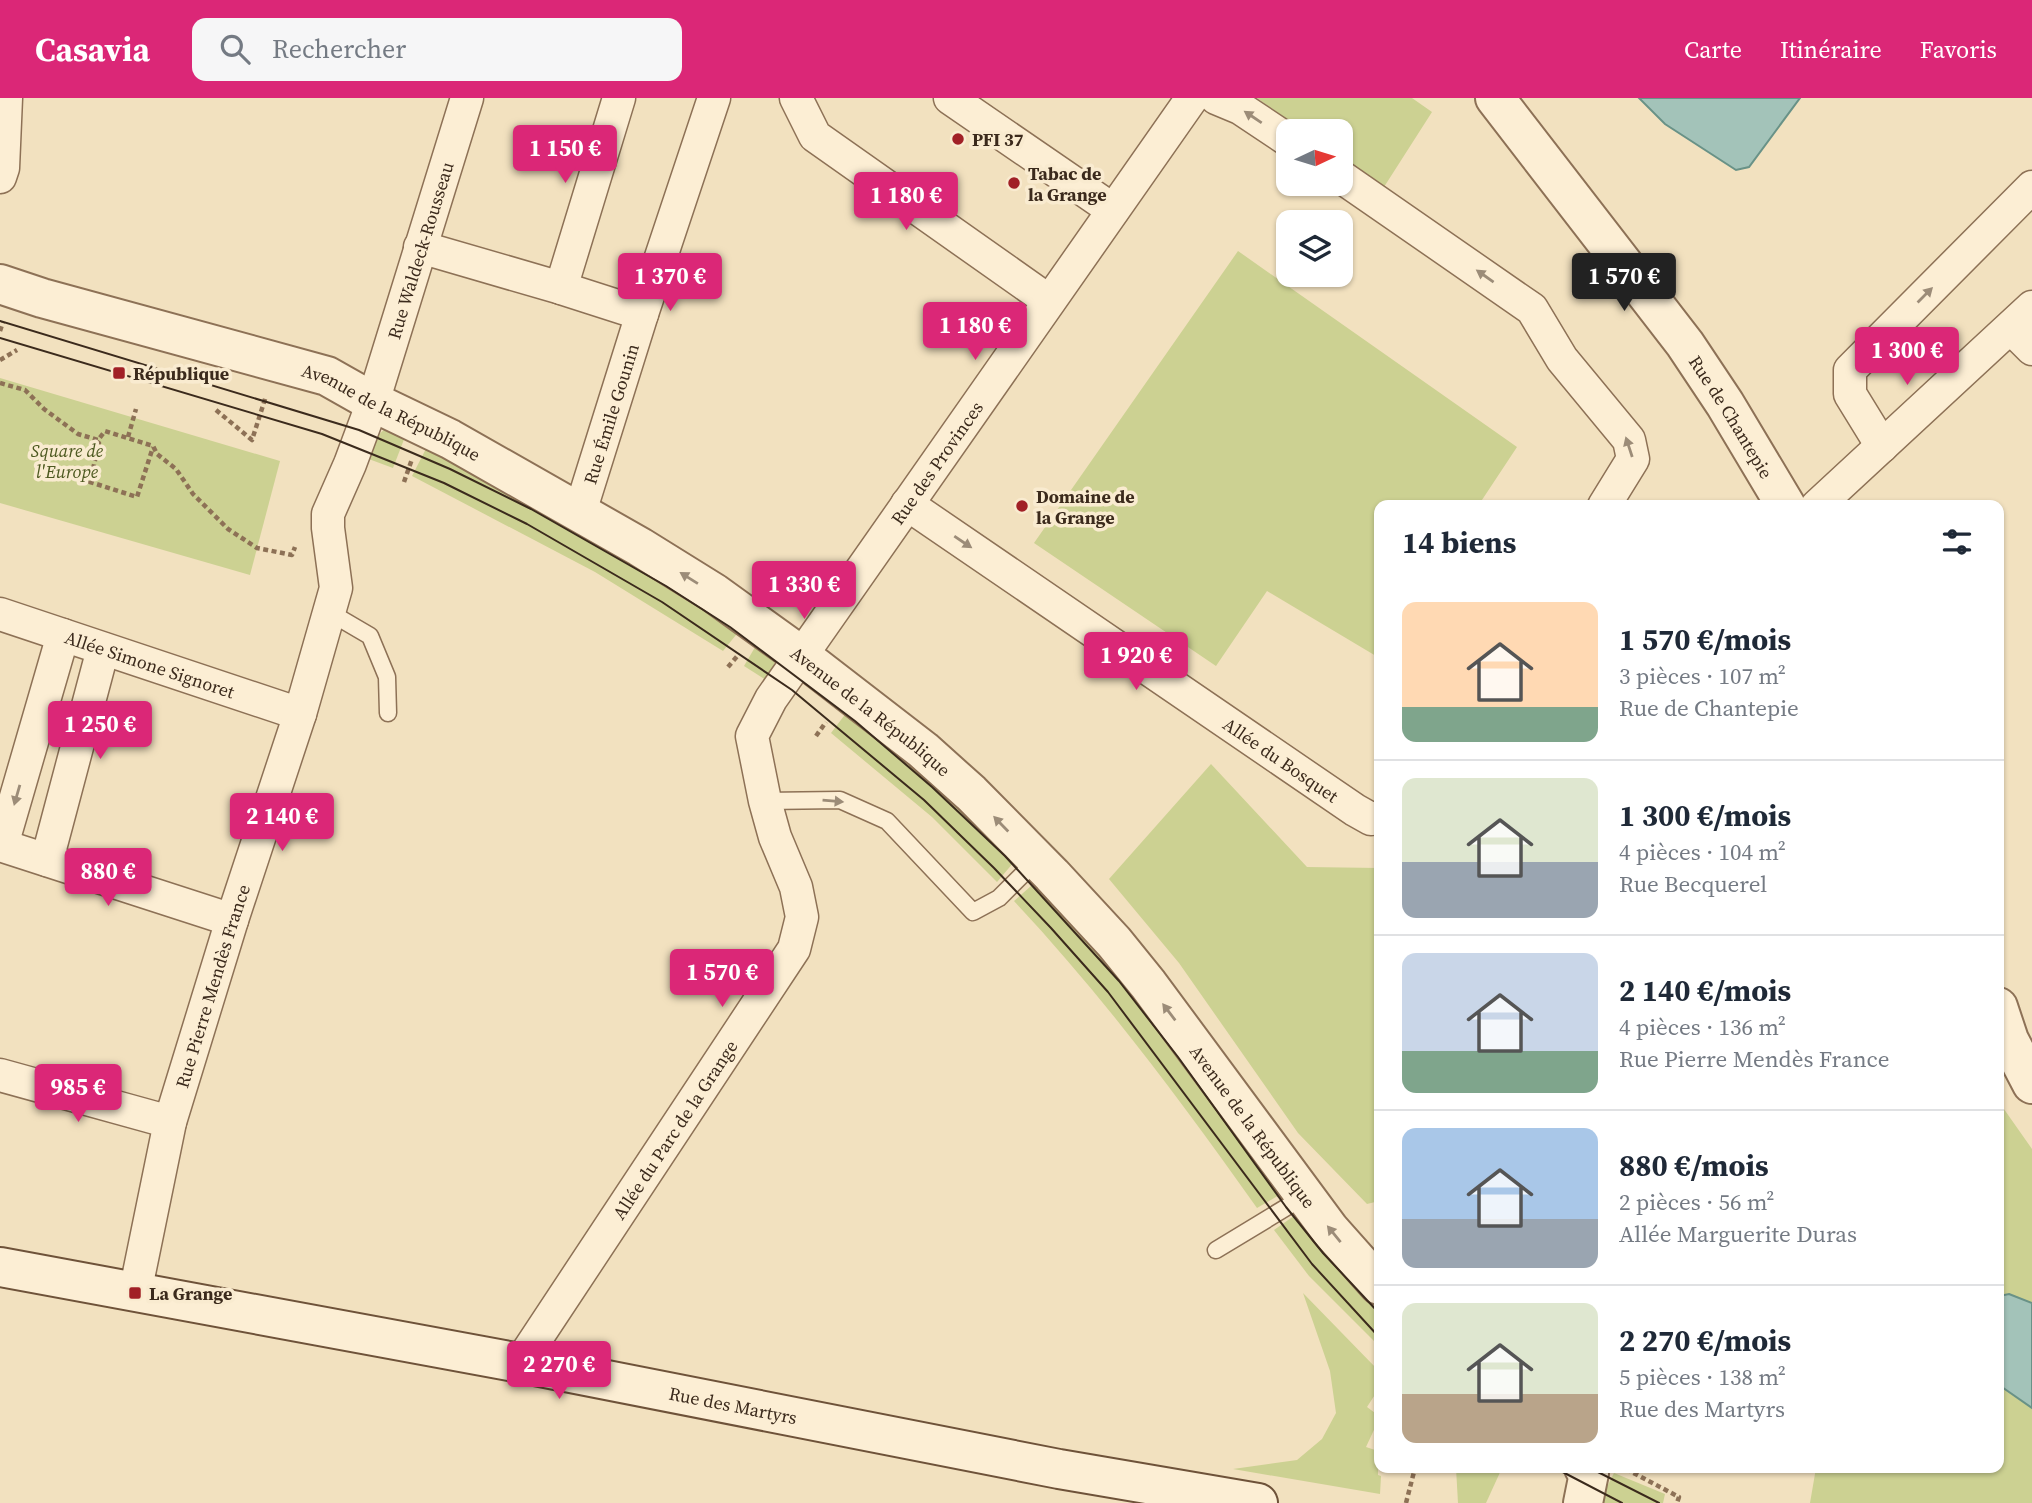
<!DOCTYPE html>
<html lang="fr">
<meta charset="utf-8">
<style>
:root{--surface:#fff;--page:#f6f6f7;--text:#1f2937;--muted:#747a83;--line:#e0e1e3;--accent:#db2777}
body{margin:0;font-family:"Source Serif 4",serif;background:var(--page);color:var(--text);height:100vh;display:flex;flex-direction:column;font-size:26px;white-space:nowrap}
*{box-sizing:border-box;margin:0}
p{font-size:23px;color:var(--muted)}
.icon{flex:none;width:38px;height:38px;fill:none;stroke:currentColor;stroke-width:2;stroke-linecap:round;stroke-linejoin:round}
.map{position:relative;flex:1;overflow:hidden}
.panel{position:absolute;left:1374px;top:402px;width:630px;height:973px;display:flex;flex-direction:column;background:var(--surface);border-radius:14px;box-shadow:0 2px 5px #0004}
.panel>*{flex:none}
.needle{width:46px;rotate:86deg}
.controls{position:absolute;left:1276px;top:21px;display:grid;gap:14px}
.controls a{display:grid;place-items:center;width:77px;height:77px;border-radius:14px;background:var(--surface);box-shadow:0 2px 5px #0004;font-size:35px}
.price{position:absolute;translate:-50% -60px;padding:0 16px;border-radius:7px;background:var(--accent);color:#fff;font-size:23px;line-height:46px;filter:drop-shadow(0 2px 4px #0008)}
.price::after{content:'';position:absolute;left:50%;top:42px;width:21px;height:16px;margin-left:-10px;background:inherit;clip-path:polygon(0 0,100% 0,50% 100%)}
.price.selected{background:#222;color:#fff}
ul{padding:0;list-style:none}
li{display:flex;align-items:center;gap:21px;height:175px;padding:0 28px}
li+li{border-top:2px solid var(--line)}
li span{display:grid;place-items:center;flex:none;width:196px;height:140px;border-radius:14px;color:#555}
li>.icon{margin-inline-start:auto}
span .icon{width:84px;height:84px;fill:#fffc;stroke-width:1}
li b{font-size:30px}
h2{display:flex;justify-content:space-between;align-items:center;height:84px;padding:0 28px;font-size:30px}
header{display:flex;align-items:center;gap:42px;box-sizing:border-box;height:98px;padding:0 35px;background:var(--accent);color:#fff}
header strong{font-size:33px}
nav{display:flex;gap:38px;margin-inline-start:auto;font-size:24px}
.search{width:490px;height:63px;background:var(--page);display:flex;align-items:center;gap:18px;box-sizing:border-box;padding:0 24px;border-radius:14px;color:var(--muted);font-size:26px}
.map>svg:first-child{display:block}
</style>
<header>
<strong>Casavia</strong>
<div class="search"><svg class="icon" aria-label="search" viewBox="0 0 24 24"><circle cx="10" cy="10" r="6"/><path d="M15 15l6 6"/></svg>Rechercher</div>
<nav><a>Carte</a><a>Itinéraire</a><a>Favoris</a></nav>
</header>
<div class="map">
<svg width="2032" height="1405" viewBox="0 0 2032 1405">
<rect width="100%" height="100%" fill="#f2e1bf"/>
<g fill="#ccd192">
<polygon points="1257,0 1412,0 1432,14 1384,89 1341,59 1340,33 1304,33"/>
<polygon points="1238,153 1517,349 1478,408 1379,408 1379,554 1376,558 1267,493 1216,568 1034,445"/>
<polygon points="0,280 280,363 250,477 0,405"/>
<path d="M 390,328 L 408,331 L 393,370 L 366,360 C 371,346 377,335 390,328 Z"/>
<polygon points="431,341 744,527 723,553 595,474 412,378"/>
<polygon points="761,539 775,554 774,572 769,584 744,568"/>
<polygon points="850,610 1019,758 997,784 932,719 831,635"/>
<polygon points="1211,666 1307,769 1379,770 1379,1103 1367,1106 1298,1035 1179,865 1109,781"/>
<path d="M 1040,780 L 1129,874 L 1286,1093 L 1257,1110 C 1181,1003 1104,899 1014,803 Z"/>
<polygon points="1999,1004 2032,1051 2032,1405 1810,1405 1816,1370 1998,1370"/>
<polygon points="1301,1113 1379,1205 1379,1248 1309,1178 1274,1132"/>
<polygon points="1303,1195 1377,1271 1378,1292 1367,1309 1379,1318 1379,1321 1366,1349 1378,1353 1378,1377 1381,1378 1380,1396 1233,1371 1297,1362 1322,1341 1336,1315 1330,1273"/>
<polygon points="1456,1370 1502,1370 1486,1405 1458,1405"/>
<polygon points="1614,1375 1665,1396 1663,1405 1599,1405"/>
</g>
<g fill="#a3c3b9" stroke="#699287" stroke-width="2">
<polygon points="1639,0 1800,0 1749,69 1736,72 1665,26"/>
<polygon points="2009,1196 2032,1205 2032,1310 1999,1287 1999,1198"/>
</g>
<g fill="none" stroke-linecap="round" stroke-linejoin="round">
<defs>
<g id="service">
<polyline points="329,514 370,538 387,579 388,615"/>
<polyline points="765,703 840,702 887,723 973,814 999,800 1037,762"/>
<polyline points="1216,1152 1305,1098"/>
</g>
<g id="minor">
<polyline points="796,0 815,38 1049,203"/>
<polyline points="950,0 1113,112"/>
<polyline points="1216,0 1240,10 1288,42"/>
<polyline points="1340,78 1532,211 1562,261 1629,342 1633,361 1604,408"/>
<polyline points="0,79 3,70 6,0"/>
<polyline points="420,149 561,190 642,216"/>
<polyline points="561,190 619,0"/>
<polyline points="2011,230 2032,251"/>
<polyline points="1882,348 1850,296 1850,272 2032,89"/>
<path id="s1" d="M 907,406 L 1355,712 L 1371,721 L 1379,720"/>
<polyline points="1817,408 2032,209"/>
<path id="s2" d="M 580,414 L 642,216 L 714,0"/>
<path id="s3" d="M 0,516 L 300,616"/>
<polyline points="0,747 232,822"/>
<polyline points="2,747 63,537"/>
<polyline points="47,762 103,551"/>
<polyline points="0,977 170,1024"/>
<path id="s4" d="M 135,1195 L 170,1024 L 232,822 L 300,616 L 336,490 L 328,430 L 328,416 L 350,366 L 373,304 L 467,0"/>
<path id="s5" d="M 520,1265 L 794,851 L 802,819 L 796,789 L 775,739 L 765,703 L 752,638 L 771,601 L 1192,0"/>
</g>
<g id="tertiary">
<path id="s6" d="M 1495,0 L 1685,246 L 1725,306 L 1786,408"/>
<path id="s7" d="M 0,186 L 42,200 L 327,278 L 373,304 L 450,341 L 640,449 L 714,495 L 800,557 L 923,652 L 971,695 L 1052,777 L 1114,844 L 1148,886 L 1330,1132 L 1379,1187"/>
<polyline points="1998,909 2009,942 2032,986"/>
<polyline points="1583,1405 1589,1375 1584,1370"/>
</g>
<g id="secondary">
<path id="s8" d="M 0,1169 L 520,1265 L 1059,1371 L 1258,1405"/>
</g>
</defs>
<use href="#service" stroke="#8d7156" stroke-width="19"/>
<use href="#minor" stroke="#8d7156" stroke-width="35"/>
<use href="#tertiary" stroke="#8d7156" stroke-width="42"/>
<use href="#secondary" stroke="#6e5239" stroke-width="42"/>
<g stroke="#8d7156" stroke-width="4.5" stroke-dasharray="5 3.5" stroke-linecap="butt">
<polyline points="0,233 3,224"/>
<polyline points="0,262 17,252"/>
<polyline points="0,285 25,292 44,311 78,336 98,342 105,333 153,348 157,356 176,371 193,396 228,431 257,450 292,457 295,449"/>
<polyline points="216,312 252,342 266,298"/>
<polyline points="128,339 136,311"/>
<polyline points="96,343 99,345 90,384 137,399 153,349"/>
<polyline points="404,384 412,361"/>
<polyline points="728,569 739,556"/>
<polyline points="816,638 826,624"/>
<polyline points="1626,1371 1679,1399 1677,1405"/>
<polyline points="1406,1405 1415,1370"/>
</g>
<use href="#service" stroke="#fceed4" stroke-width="16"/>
<use href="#minor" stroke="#fceed4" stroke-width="32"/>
<use href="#tertiary" stroke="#fceed4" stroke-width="38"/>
<use href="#secondary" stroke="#fceed4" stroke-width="38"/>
<g stroke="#3b2a1c" stroke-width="2">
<polyline points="0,223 359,332 450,371 531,411 666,488 730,529 855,623 932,689 1005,758 1119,883 1178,959 1286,1109 1323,1155 1379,1215"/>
<polyline points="0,240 322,336 444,385 527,426 662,504 792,592 924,702 994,770 1051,830 1108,894 1312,1166 1379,1239"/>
<polyline points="1555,1370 1622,1405"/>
<polyline points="1590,1370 1659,1405"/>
</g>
</g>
<defs><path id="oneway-solid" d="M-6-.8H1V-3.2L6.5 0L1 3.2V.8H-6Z" transform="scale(1.75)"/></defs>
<g fill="#9c8c78">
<use href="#oneway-solid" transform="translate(1253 19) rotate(-146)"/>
<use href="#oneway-solid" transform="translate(1485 178) rotate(-145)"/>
<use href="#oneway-solid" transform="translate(1925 197) rotate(-45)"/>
<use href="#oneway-solid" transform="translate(1629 349) rotate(-108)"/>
<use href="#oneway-solid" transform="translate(963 444) rotate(34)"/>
<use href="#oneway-solid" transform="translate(689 480) rotate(-148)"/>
<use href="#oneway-solid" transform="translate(17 697) rotate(106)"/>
<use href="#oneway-solid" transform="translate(833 703) rotate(5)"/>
<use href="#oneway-solid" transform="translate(1001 726) rotate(-134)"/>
<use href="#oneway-solid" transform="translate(1169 914) rotate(-127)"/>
<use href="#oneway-solid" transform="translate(1334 1136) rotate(-129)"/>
</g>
<g fill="#a12026" stroke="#f9ebd0" stroke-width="2.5">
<circle cx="958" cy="41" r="7"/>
<circle cx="1014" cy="85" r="7"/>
<rect x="112" y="268" width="14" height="14" rx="3.5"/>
<circle cx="1022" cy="408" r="7"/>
<rect x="128" y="1188" width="14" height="14" rx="3.5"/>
</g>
<g text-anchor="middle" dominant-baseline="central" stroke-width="7" stroke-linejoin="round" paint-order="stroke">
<g font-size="18" font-weight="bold" fill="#3b2a1c" stroke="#f9ebd0" text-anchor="start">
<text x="972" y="41">PFI 37</text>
<text x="1028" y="75">Tabac de<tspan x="1028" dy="21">la Grange</tspan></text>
<text x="133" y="275">République</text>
<text x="1036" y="398">Domaine de<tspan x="1036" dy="21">la Grange</tspan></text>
<text x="149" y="1195">La Grange</text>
</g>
<g font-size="18" fill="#3b2a1c" stroke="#f9ebd0">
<text stroke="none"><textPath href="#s4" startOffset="1088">Rue Waldeck-Rousseau</textPath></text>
<text stroke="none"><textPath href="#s2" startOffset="103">Rue Émile Gounin</textPath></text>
<text stroke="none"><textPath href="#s7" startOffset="413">Avenue de la République</textPath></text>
<text stroke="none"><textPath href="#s6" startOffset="397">Rue de Chantepie</textPath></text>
<text stroke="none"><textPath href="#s5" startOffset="1048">Rue des Provinces</textPath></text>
<text stroke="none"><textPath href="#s3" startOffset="158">Allée Simone Signoret</textPath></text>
<text stroke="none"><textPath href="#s7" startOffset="980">Avenue de la République</textPath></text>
<text stroke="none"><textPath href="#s1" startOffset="453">Allée du Bosquet</textPath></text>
<text stroke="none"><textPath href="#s4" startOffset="317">Rue Pierre Mendès France</textPath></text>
<text stroke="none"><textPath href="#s7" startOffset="1547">Avenue de la République</textPath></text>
<text stroke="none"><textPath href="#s5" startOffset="280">Allée du Parc de la Grange</textPath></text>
<text stroke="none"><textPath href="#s8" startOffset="746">Rue des Martyrs</textPath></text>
</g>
<g font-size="18" font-style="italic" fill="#4d5920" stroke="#f9ebd0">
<text x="67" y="352">Square de<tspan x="67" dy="21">l'Europe</tspan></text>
</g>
</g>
</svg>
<div class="controls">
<a><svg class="needle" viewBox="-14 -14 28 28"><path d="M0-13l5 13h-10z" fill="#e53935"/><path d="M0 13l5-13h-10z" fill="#747a83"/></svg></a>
<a><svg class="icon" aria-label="layers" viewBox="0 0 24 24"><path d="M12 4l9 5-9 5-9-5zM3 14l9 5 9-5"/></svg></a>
</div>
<b class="price" style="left:565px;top:87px">1 150 €</b>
<b class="price" style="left:906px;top:134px">1 180 €</b>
<b class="price" style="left:670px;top:215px">1 370 €</b>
<b class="price selected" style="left:1624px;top:215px">1 570 €</b>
<b class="price" style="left:975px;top:264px">1 180 €</b>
<b class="price" style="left:1907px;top:289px">1 300 €</b>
<b class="price" style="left:804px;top:523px">1 330 €</b>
<b class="price" style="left:1136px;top:594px">1 920 €</b>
<b class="price" style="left:100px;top:663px">1 250 €</b>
<b class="price" style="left:282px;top:755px">2 140 €</b>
<b class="price" style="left:108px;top:810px">880 €</b>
<b class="price" style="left:722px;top:911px">1 570 €</b>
<b class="price" style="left:78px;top:1026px">985 €</b>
<b class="price" style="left:559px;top:1303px">2 270 €</b>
<section class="panel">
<h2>14 biens<svg class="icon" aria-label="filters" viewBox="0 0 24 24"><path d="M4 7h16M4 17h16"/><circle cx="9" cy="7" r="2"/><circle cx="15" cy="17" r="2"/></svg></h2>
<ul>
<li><span style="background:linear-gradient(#ffd9b3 75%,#7fa58c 0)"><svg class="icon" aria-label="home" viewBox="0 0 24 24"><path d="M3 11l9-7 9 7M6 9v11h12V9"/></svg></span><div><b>1 570 €/mois</b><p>3 pièces · 107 m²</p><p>Rue de Chantepie</p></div></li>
<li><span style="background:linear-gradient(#dfe7d0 60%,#9aa5b1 0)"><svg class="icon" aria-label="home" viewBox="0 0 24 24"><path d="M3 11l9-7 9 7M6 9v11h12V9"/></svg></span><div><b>1 300 €/mois</b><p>4 pièces · 104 m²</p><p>Rue Becquerel</p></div></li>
<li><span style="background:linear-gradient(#c9d6e8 70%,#7fa58c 0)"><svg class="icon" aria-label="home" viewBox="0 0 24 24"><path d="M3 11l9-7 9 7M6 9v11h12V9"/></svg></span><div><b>2 140 €/mois</b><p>4 pièces · 136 m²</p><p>Rue Pierre Mendès France</p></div></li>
<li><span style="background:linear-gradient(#a9c7e8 65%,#9aa5b1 0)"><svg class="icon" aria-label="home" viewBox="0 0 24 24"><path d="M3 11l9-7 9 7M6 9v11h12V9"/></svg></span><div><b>880 €/mois</b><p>2 pièces · 56 m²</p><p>Allée Marguerite Duras</p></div></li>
<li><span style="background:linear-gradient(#dfe7d0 65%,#b9a48a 0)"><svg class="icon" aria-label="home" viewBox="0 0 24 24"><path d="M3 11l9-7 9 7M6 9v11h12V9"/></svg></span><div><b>2 270 €/mois</b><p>5 pièces · 138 m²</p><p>Rue des Martyrs</p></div></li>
</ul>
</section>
</div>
